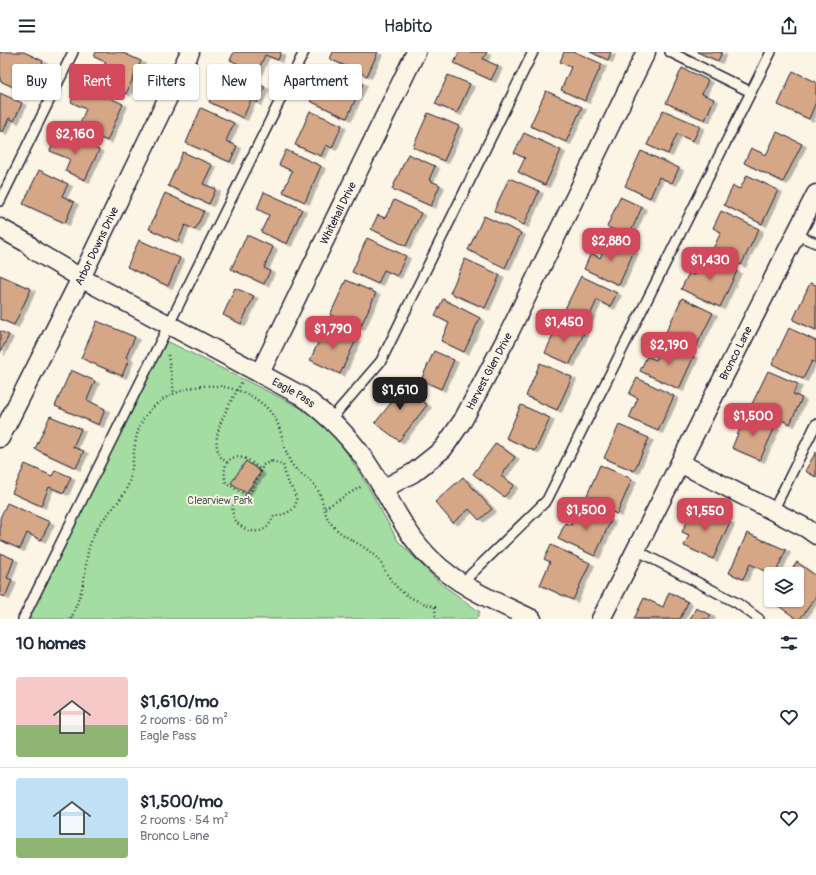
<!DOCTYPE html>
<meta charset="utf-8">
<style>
:root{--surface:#fff;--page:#f2f2f3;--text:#1f2937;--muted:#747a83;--line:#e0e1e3;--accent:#d1495b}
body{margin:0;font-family:Pangolin,sans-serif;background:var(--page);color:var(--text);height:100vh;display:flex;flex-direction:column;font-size:15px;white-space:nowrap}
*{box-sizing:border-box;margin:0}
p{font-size:13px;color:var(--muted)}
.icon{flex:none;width:22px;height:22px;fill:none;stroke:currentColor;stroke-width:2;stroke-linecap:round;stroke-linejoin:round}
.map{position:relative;height:567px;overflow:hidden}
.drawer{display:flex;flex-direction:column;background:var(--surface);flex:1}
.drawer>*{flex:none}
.guide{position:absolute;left:12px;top:12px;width:400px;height:36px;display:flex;gap:8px}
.tools{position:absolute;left:764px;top:515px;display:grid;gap:8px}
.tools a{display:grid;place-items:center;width:40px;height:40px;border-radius:4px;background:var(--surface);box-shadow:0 1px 3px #0004;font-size:20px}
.price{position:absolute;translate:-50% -34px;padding:0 9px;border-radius:8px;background:var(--accent);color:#fff;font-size:13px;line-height:26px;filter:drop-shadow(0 1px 2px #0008)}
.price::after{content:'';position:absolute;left:50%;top:24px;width:12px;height:9px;margin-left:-6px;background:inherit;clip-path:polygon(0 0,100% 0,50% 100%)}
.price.current{background:#222;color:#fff}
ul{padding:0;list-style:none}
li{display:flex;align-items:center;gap:12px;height:100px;padding:0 16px}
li+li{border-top:1px solid var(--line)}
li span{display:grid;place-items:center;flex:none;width:112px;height:80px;border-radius:4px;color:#555}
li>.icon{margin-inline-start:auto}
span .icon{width:48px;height:48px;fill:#fffc;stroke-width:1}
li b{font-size:17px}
h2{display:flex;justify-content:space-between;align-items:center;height:48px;padding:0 16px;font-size:17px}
.tag{padding:0 14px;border-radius:4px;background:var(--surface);box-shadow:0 1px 3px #0004;font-size:14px;line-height:36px}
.tag.current{background:var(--accent);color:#fff}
header{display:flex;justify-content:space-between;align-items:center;height:52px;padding:0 16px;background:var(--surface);font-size:18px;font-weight:600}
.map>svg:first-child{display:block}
</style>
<header><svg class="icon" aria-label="menu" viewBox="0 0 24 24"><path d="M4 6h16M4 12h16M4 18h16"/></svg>Habito<svg class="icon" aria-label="share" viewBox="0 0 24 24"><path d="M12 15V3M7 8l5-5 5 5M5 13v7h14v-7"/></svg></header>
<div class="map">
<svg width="816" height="567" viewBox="0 0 816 567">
<defs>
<filter id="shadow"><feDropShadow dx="4.5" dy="2.5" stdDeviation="0" flood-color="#0004"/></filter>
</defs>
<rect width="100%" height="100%" fill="#fcf5e5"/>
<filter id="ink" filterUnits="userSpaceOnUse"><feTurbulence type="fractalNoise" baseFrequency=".025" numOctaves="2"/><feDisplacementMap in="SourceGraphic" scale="8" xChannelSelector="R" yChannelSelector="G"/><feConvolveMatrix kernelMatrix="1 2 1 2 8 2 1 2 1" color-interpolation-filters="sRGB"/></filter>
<g filter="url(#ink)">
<polygon fill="#a4dda2" stroke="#63806e" points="167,289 303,357 338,387 366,431 398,489 440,531 480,560 476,567 28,567"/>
<g fill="#d5a787" stroke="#22223b" filter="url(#shadow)">
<polygon points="0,0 24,0 43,9 36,25 23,19 16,36 0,29"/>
<polygon points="96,0 121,0 141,9 126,42 97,29 106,10 94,5"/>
<polygon points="234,0 281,0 278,8 265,3 257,21 230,8"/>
<polygon points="333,0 378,0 367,24 330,7"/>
<polygon points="459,0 487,0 483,7 498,14 491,28 454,11"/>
<polygon points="564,0 575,0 602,12 585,49 561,38 571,15 560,10"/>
<polygon points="590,0 611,0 608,8"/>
<polygon points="697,0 722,0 718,9"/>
<polygon points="682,16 708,28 702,42 714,47 705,68 666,51"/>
<polygon points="225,17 265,35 257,51 251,48 243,66 209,50"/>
<polygon points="793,19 816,30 816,50 809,67 778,53"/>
<polygon points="340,21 363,31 347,66 310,49 317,35 331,41"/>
<polygon points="448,23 470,32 457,61 435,52"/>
<polygon points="79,32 123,52 107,89 78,76 86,57 71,50"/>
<polygon points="546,39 582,55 566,90 530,74"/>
<polygon points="0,41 22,51 14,69 9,66 3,80 0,79"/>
<polygon points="201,56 234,71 226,89 237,94 230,110 186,91"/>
<polygon points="663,58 700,74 693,89 677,82 668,102 647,93"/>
<polygon points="310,59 342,73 332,96 326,93 321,104 295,93"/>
<polygon points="428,61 459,74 444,109 413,95"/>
<polygon points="58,80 99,98 85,128 65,119 70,107 50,99"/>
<polygon points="777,80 802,92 783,130 744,111 751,96 766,103"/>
<polygon points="524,81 561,98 545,133 518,120 525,106 514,101"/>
<polygon points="286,98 321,114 305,150 283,140 292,119 279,113"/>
<polygon points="641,99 679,116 672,131 659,125 650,146 625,134"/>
<polygon points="183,100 212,113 203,132 216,137 209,152 168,134"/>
<polygon points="408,102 435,114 429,128 440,133 431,154 392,137"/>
<polygon points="39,118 68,132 62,144 74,150 65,171 23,152"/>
<polygon points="747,123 778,138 762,172 724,153 733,134 740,137"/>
<polygon points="509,126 539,139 524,173 494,159"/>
<polygon points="264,140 302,157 287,192 261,180 269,163 257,157"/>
<polygon points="165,141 204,159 195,178 185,173 178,190 149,177"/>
<polygon points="620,145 642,155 629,184 607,175"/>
<polygon points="394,148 421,161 406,194 371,177 378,163 385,166"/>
<polygon points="721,159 759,177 741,213 712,199 721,180 713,176"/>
<polygon points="484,164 521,181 505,216 468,198"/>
<polygon points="247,183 273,195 264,216 270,219 264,232 231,217"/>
<polygon points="367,186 406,204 397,224 384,218 378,232 352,220"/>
<polygon points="608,187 634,199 619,233 584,217 591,201 600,206"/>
<polygon points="139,188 180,206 168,234 127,215"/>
<polygon points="704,203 737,219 720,255 681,237 689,221 695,223"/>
<polygon points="465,207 500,223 485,256 450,241"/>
<polygon points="0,223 31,237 14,273 0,267"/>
<polygon points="581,224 617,241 610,255 597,248 587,270 564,259"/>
<polygon points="346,228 376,241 360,276 330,263"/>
<polygon points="810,231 816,233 816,278 793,268"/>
<polygon points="235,236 254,244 241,272 223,263"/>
<polygon points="682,246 713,261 696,295 666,280"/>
<polygon points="443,247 480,266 464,300 441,289 449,271 435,264"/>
<polygon points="97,269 135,285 126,305 129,307 122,324 81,306"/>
<polygon points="559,270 584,281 570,312 545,301"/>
<polygon points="326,274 356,288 340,322 310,308"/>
<polygon points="789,276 816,289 816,311 812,309 803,327 772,312"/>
<polygon points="0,279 9,283 0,301"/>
<polygon points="664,290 694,304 679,337 640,319 647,304 656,308"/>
<polygon points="434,299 454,308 441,337 421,328"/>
<polygon points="540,311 572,325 557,358 526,344"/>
<polygon points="71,318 95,329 87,348 105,357 99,373 55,354"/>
<polygon points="768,319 798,332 793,342 802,346 790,372 751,354"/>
<polygon points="637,326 674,344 658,379 629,366 638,346 629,342"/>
<polygon points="396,328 427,353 399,389 375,371 391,351 383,345"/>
<polygon points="521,353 550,366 535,399 506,386"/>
<polygon points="746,362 775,375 760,408 732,396"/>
<polygon points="50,364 81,377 73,395 84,399 76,416 35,397"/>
<polygon points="619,373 649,386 634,419 604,406"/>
<polygon points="496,391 515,405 501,424 514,433 504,445 473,422"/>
<polygon points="816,400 816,425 805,419"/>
<polygon points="246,409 261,420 246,441 231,431"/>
<polygon points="25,412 52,424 55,418 71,425 64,441 49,435 41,454 12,441"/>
<polygon points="600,413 632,427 617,462 585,448"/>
<polygon points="463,425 492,457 479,468 469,457 453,471 435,450"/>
<polygon points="7,451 50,470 41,488 27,481 20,497 0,488 0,466"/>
<polygon points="579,454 611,468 595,504 558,487 565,471 571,473"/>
<polygon points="694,454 730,470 713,507 684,494 689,483 682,480"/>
<polygon points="747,481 786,498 775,522 771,522 750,512 743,527 729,521"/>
<polygon points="551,493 590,511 573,548 540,533 550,510 544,507"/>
<polygon points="0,501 14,507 7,526 12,528 5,545 0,543"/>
<polygon points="797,510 816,524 816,545 800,567 797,567 770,548 797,548 797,522 788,522"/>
<polygon points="669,540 688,550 680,567 634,567 644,546 663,555"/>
<polygon points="696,556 711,563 709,567 690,567"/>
</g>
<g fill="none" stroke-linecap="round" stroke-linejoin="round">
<defs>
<g id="lane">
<polyline points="670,0 751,40"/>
<polyline points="0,149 73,0"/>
<polyline points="794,182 816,191"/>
<polyline points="331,367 381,309 533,0"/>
<polyline points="773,459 816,372"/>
<polyline points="636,498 737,551 759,567"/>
<polyline points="461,532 547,448 771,0"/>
<polyline points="23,567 304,0"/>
</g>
<g id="street">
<path id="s1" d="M 0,176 L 27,191 L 35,199 L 81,226 L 302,344 C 329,364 351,385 369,414 C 389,444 404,481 431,507 C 459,535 497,550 532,567"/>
<path id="s2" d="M 260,321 L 416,0"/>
<path id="s3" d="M 0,386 L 81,226 L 190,0"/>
<polyline points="680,411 806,476 816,483"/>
<path id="s4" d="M 383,437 L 413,421 L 443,397 L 463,368 L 508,283 L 646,0"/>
<path id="s5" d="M 601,567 L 816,142"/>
</g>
</defs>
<use href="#lane" stroke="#22223b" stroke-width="12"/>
<use href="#street" stroke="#22223b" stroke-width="21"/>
<g stroke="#22223b" stroke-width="2.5" stroke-dasharray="1 3" stroke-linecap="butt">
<polyline points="168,303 174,341"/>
<path d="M 272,409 L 283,413 C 285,419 285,424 287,429 C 289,433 292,436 294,440 C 302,456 287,463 274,464 C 272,468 270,472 267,475 C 254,487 229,472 233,455 C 235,447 240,447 246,443 C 254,437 260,422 263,413 Z"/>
<path d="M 227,411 C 224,408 220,405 219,402 C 209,380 233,348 242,329"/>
<path d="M 246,443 L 226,431 C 222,418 226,401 243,406 C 249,407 256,414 261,418"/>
<polyline points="325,456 362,434"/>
<path d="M 71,567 C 76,554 81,542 84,528 C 87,511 86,499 94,482 C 102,464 121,452 128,433 C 136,410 131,383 146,363 C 158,348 172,341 191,336 C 221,328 264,341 278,372 C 283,385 284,398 291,411 C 296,420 311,427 317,437 C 323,446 323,458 328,467 C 338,485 361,490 375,504 C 381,509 384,518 389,525 C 400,543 416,549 435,555 L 436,567"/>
</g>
<use href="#lane" stroke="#fcf5e5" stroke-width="9"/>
<use href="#street" stroke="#fcf5e5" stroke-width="18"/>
</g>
</g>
<g text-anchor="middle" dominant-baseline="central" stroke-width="3.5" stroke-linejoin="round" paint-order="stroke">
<g font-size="11" fill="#22223b" stroke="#fcf5e5">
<text stroke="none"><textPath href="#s2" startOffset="178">Whitehall Drive</textPath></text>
<text stroke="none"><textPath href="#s3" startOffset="215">Arbor Downs Drive</textPath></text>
<text stroke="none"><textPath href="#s5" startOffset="298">Bronco Lane</textPath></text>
<text stroke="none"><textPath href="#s4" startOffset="163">Harvest Glen Drive</textPath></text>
<text stroke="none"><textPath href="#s1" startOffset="337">Eagle Pass</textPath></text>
</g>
<g font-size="11" fill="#495a5a" stroke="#fcf5e5">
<text x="220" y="448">Clearview Park</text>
</g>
</g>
</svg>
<div class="tools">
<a><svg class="icon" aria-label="layers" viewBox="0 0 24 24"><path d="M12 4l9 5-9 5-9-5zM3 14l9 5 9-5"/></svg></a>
</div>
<b class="price" style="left:75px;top:103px">$2,160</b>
<b class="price" style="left:611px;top:210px">$2,880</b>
<b class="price" style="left:710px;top:229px">$1,430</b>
<b class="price" style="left:564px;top:291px">$1,450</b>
<b class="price" style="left:333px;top:298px">$1,790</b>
<b class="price" style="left:669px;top:314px">$2,190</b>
<b class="price current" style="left:400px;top:359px">$1,610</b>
<b class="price" style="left:753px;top:385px">$1,500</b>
<b class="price" style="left:586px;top:479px">$1,500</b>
<b class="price" style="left:705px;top:480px">$1,550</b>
<div class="guide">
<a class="tag">Buy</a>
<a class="tag current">Rent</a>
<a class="tag">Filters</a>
<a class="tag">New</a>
<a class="tag">Apartment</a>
</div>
</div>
<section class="drawer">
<h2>10 homes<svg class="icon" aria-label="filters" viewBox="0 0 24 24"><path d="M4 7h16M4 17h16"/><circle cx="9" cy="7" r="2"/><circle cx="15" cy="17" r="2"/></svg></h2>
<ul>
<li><span style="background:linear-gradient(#f6c9c9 60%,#8fb573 0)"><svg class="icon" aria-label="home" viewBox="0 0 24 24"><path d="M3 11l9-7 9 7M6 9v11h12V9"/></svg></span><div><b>$1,610/mo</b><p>2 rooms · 68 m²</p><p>Eagle Pass</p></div><svg class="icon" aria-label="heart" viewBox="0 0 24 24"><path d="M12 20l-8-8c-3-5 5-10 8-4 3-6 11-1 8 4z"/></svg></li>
<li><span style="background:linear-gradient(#bfe0f5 75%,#8fb573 0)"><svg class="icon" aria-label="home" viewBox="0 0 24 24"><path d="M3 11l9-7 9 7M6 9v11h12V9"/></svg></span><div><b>$1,500/mo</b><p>2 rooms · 54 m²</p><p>Bronco Lane</p></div><svg class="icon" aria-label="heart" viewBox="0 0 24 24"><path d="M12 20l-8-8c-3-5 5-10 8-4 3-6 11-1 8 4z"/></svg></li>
</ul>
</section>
